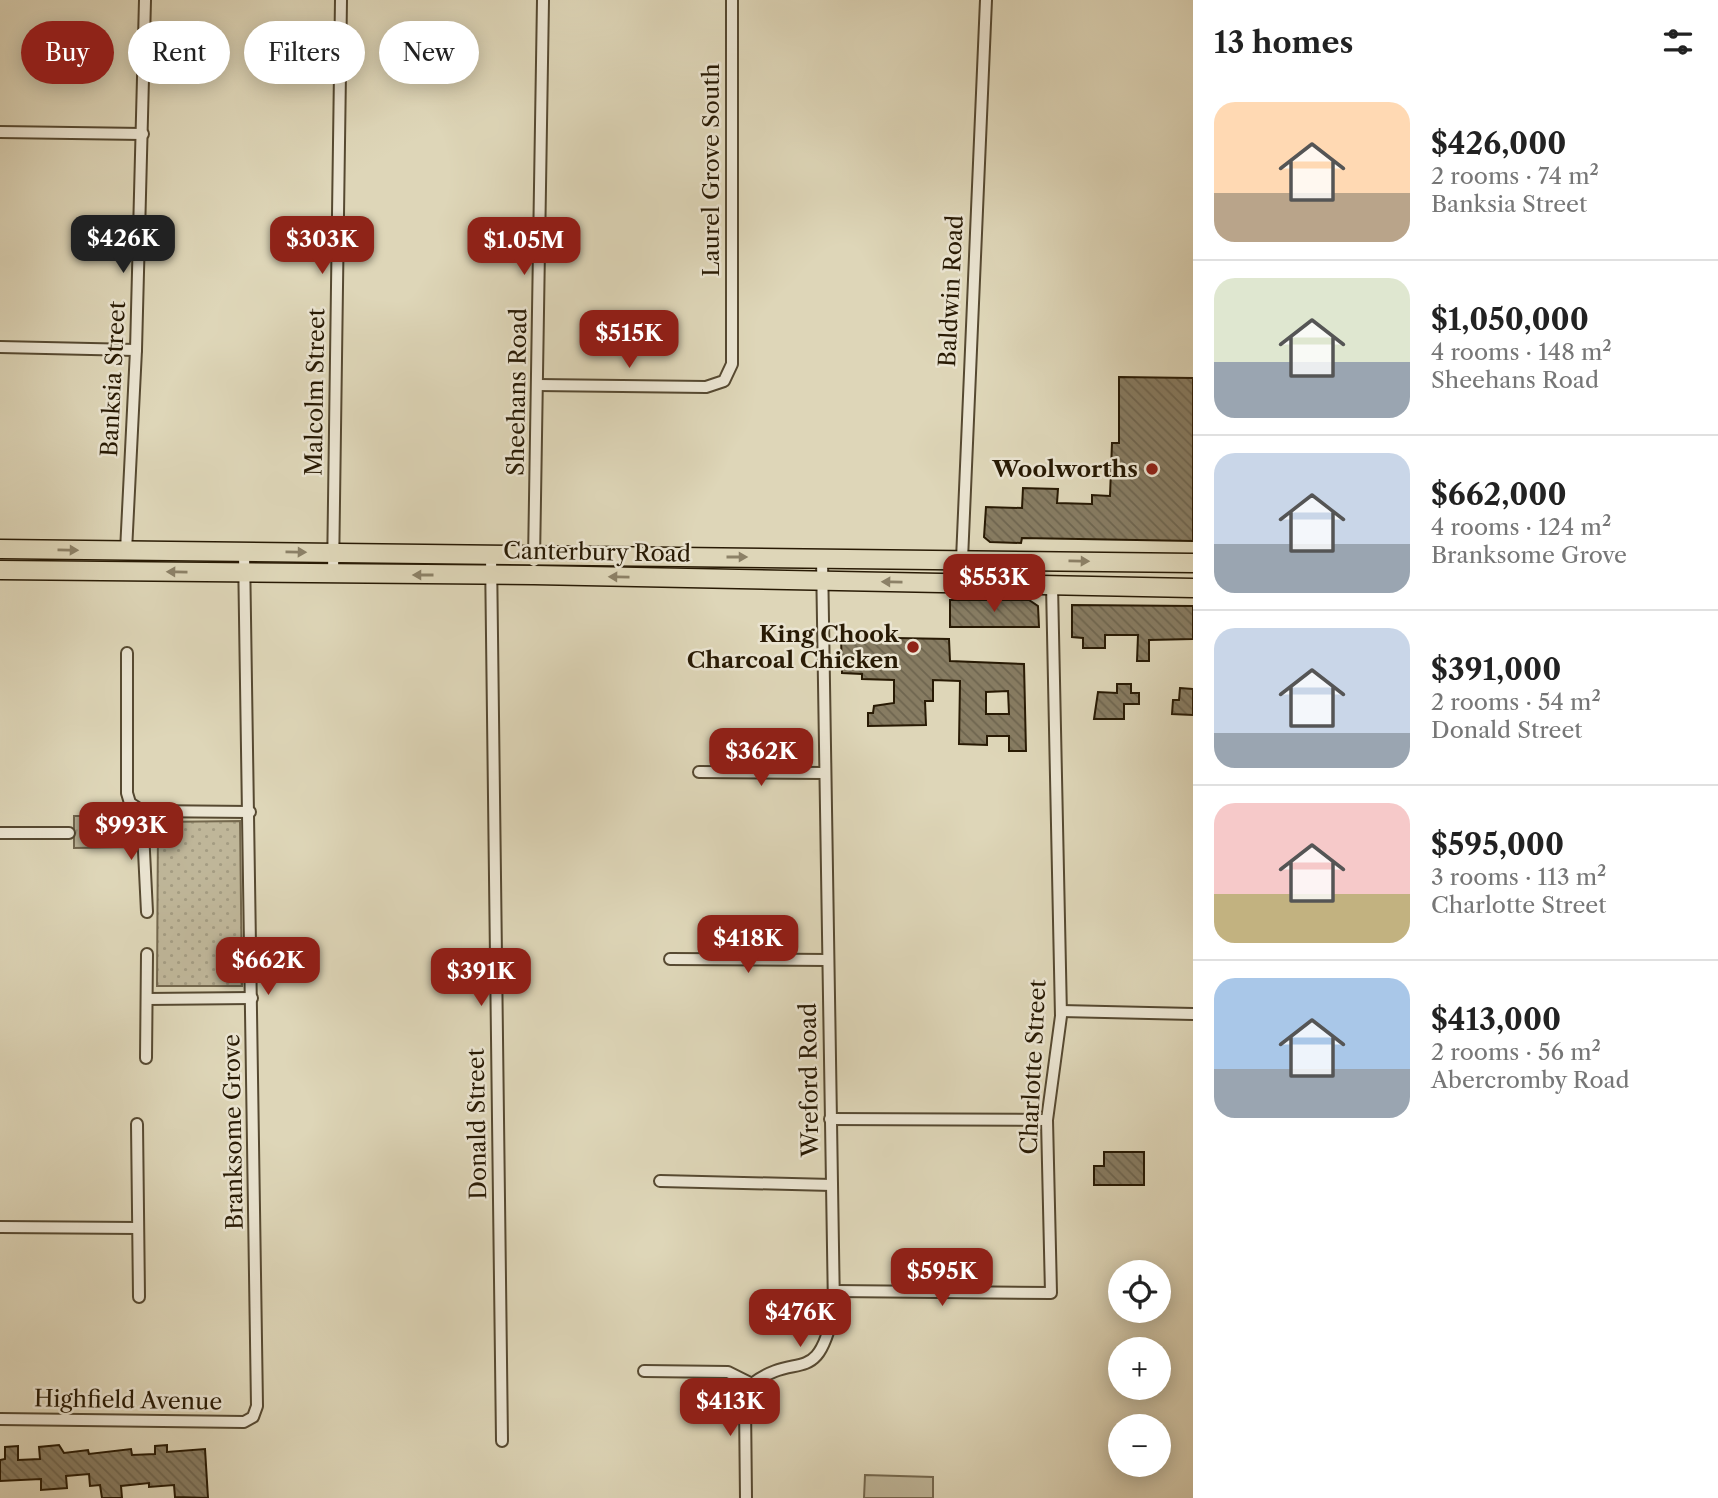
<!DOCTYPE html>
<meta charset="utf-8">
<style>
:root{--surface:#fff;--page:#f6f6f6;--text:#222;--muted:#767676;--line:#e0e0e0;--accent:#8f2418}
body{margin:0;font-family:"Libre Caslon Text",serif;background:var(--page);color:var(--text);height:100vh;display:flex;flex-direction:column;font-size:26px;white-space:nowrap}
*{box-sizing:border-box;margin:0}
p{font-size:23px;color:var(--muted)}
.icon{flex:none;width:38px;height:38px;fill:none;stroke:currentColor;stroke-width:2;stroke-linecap:round;stroke-linejoin:round}
.map{position:relative;flex:1;overflow:hidden}
.details{display:flex;flex-direction:column;background:var(--surface);width:525px}
.details>*{flex:none}
.banner{position:absolute;left:21px;top:21px;width:665px;height:63px;display:flex;gap:14px}
.tools{position:absolute;left:1108px;top:1260px;display:grid;gap:14px}
.tools a{display:grid;place-items:center;width:63px;height:63px;border-radius:50%;background:var(--surface);box-shadow:0 4px 18px #0003;font-size:35px}
.price{position:absolute;translate:-50% -60px;padding:0 16px;border-radius:14px;background:var(--accent);color:#fff;font-size:23px;line-height:46px;filter:drop-shadow(0 2px 4px #0008)}
.price::after{content:'';position:absolute;left:50%;top:42px;width:21px;height:16px;margin-left:-10px;background:inherit;clip-path:polygon(0 0,100% 0,50% 100%)}
.price.current{background:#222;color:#fff}
ul{padding:0;list-style:none}
li{display:flex;align-items:center;gap:21px;height:175px;padding:0 21px}
li+li{border-top:2px solid var(--line)}
li span{display:grid;place-items:center;flex:none;width:196px;height:140px;border-radius:21px;color:#555}
li>.icon{margin-inline-start:auto}
span .icon{width:84px;height:84px;fill:#fffc;stroke-width:1}
li b{font-size:30px}
h2{display:flex;justify-content:space-between;align-items:center;height:84px;padding:0 21px;font-size:30px}
.chip{padding:0 24px;border-radius:32px;background:var(--surface);box-shadow:0 4px 18px #0003;font-size:24px;line-height:63px}
.chip.current{background:var(--accent);color:#fff}
main{display:flex;flex:1;min-height:0}
.map>svg:first-child{display:block}
</style>
<main>
<div class="map">
<svg width="1193" height="1498" viewBox="0 0 1193 1498">
<defs>
<pattern id="grass-tufts" width="24" height="20" patternUnits="userSpaceOnUse" patternTransform="scale(1.75)"><rect width="24" height="20" fill="#bfb699"/><path d="M3 7l-1-3M5 7V3M7 7l1-3M15 17l-1-3M17 17v-4M19 17l1-3" fill="none" stroke="#a49c82"/></pattern>
<pattern id="park-dots" width="8" height="8" patternUnits="userSpaceOnUse" patternTransform="scale(1.75)"><rect width="8" height="8" fill="#bfb699"/><path d="M2 2h.1M6 6h.1" fill="none" stroke="#a49c82" stroke-width="1.8" stroke-linecap="round"/></pattern>
<pattern id="building-back-hatch" width="6" height="6" patternUnits="userSpaceOnUse" patternTransform="scale(1.75)"><rect width="6" height="6" fill="#877c62"/><path d="M-1 5l2 2M0 0l6 6M5-1l2 2" fill="none" stroke="#6e654f"/></pattern>
</defs>
<rect width="100%" height="100%" fill="#ded6b8"/>
<filter id="stains"><feTurbulence type="fractalNoise" baseFrequency=".00286" numOctaves="4"/><feColorMatrix values="0 0 0 0 .2 0 0 0 0 .09 0 0 0 0 .02 0 0 0 .5 -.17"/></filter>
<radialGradient id="worn" r=".72"><stop offset=".6" stop-color="#630" stop-opacity="0"/><stop offset="1" stop-color="#630" stop-opacity=".3"/></radialGradient>
<polygon fill="url(#grass-tufts)" stroke="#74684e" stroke-width="2" points="74,816 115,816 134,824 139,847 74,848"/>
<polygon fill="url(#park-dots)" stroke="#74684e" stroke-width="2" points="240,821 242,986 157,986 158,822"/>
<polygon fill="#bfb699" stroke="#74684e" stroke-width="2" points="865,1475 933,1477 933,1498 864,1498"/>
<g fill="url(#building-back-hatch)" stroke="#281a04" stroke-width="2" fill-rule="evenodd">
<polygon points="1119,377 1193,378 1193,541 1022,538 1021,543 990,542 984,537 986,507 1022,508 1023,488 1058,489 1057,503 1092,504 1092,495 1110,496 1112,443 1119,443"/>
<polygon points="950,600 1029,600 1038,606 1039,627 950,627"/>
<polygon points="1072,605 1193,606 1193,639 1149,640 1149,661 1137,661 1138,635 1105,635 1105,648 1083,648 1083,638 1072,637"/>
<path d="M 841,637 L 949,639 L 950,661 L 1024,664 L 1026,751 L 1009,751 L 1009,736 L 987,736 L 987,745 L 959,744 L 960,681 L 933,680 L 933,701 L 925,701 L 926,725 L 868,726 L 868,713 L 873,713 L 874,706 L 894,703 L 894,680 L 862,679 L 862,674 L 842,673 ZM 1008,691 L 1009,714 L 986,714 L 986,692 Z"/>
<polygon points="1117,684 1131,684 1131,693 1139,693 1139,704 1124,704 1124,719 1094,719 1098,692 1117,693"/>
<polygon points="1180,688 1193,689 1193,715 1172,714 1173,700 1179,700"/>
<polygon points="1104,1152 1144,1152 1144,1185 1094,1185 1094,1166 1104,1166"/>
<polygon points="59,1445 64,1453 88,1450 89,1454 131,1449 132,1455 155,1454 155,1446 167,1445 167,1452 205,1449 208,1498 175,1497 174,1485 149,1487 149,1483 121,1486 122,1498 102,1498 100,1485 90,1486 89,1474 66,1476 67,1488 41,1490 41,1479 0,1481 0,1460 5,1459 5,1447 18,1446 18,1460 40,1459 39,1447"/>
</g>
<g fill="none" stroke-linecap="round" stroke-linejoin="round">
<defs>
<g id="minor">
<polyline points="0,132 143,134"/>
<polyline points="0,347 136,350"/>
<polyline points="538,385 706,387 724,381 732,364 732,0"/>
<polyline points="126,551 136,350 145,0"/>
<polyline points="491,555 502,1441"/>
<polyline points="534,561 543,0"/>
<polyline points="333,574 341,0"/>
<polyline points="961,583 986,0"/>
<polyline points="127,653 127,793 130,803 142,811 250,812"/>
<polyline points="699,772 824,773"/>
<polyline points="142,811 147,912"/>
<polyline points="0,833 69,833"/>
<polyline points="670,959 827,960"/>
<polyline points="147,999 252,998"/>
<polyline points="1061,1011 1193,1014"/>
<polyline points="146,1058 147,954"/>
<polyline points="830,1119 1047,1120"/>
<polyline points="137,1124 139,1297"/>
<polyline points="660,1181 832,1185"/>
<polyline points="0,1227 137,1228"/>
<polyline points="834,1291 1051,1293 1047,1120 1061,1016 1052,585"/>
<polyline points="644,1371 728,1372 752,1384"/>
<path d="M 752,1384 C 798,1349 817,1390 834,1309 L 822,558"/>
<polyline points="0,1419 244,1422 253,1417 257,1406 244,552"/>
<polyline points="746,1498 745,1404 752,1384"/>
</g>
<g id="primary">
<polyline points="0,549 1193,563"/>
<polyline points="0,570 534,575 1193,588"/>
</g>
</defs>
<use href="#minor" stroke="#564931" stroke-width="14"/>
<use href="#primary" stroke="#281a04" stroke-width="21"/>
<use href="#minor" stroke="#eae4d1" stroke-width="10"/>
<use href="#primary" stroke="#ded6b8" stroke-width="18"/>
</g>
<defs><path id="oneway-solid" d="M-6-.8H1V-3.2L6.5 0L1 3.2V.8H-6Z" transform="scale(1.75)"/></defs>
<g fill="#8c8167">
<use href="#oneway-solid" transform="translate(68 550) rotate(1)"/>
<use href="#oneway-solid" transform="translate(296 552) rotate(1)"/>
<use href="#oneway-solid" transform="translate(737 557)"/>
<use href="#oneway-solid" transform="translate(1079 561) rotate(1)"/>
<use href="#oneway-solid" transform="translate(177 572) rotate(-179)"/>
<use href="#oneway-solid" transform="translate(423 575) rotate(-180)"/>
<use href="#oneway-solid" transform="translate(619 577) rotate(-179)"/>
<use href="#oneway-solid" transform="translate(892 582) rotate(-179)"/>
</g>
<g fill="#8f2418" stroke="#eae4d1" stroke-width="2.5">
<circle cx="1152" cy="469" r="7"/>
<circle cx="913" cy="647" r="7"/>
</g>
<g text-anchor="middle" dominant-baseline="central" stroke-width="5" stroke-linejoin="round" paint-order="stroke">
<g font-size="23" fill="#281a04" stroke="#eae4d1">
<text transform="translate(711 170) rotate(-90)">Laurel Grove South</text>
<text transform="translate(951 291) rotate(-87)">Baldwin Road</text>
<text transform="translate(113 379) rotate(-87)">Banksia Street</text>
<text transform="translate(315 392) rotate(-89)">Malcolm Street</text>
<text transform="translate(517 392) rotate(-89)">Sheehans Road</text>
<text transform="translate(597 552) rotate(1)">Canterbury Road</text>
<text transform="translate(1033 1067) rotate(-87)">Charlotte Street</text>
<text transform="translate(809 1080) rotate(-91)">Wreford Road</text>
<text transform="translate(477 1124) rotate(-91)">Donald Street</text>
<text transform="translate(233 1132) rotate(-91)">Branksome Grove</text>
<text transform="translate(128 1400) rotate(1)">Highfield Avenue</text>
</g>
<g font-size="23" font-weight="bold" fill="#281a04" stroke="#eae4d1" text-anchor="end">
<text x="1138" y="469">Woolworths</text>
<text x="899" y="634">King Chook<tspan x="899" dy="26">Charcoal Chicken</tspan></text>
</g>
</g>
<rect width="100%" height="100%" filter="url(#stains)"/>
<rect width="100%" height="100%" fill="url(#worn)"/>
</svg>
<div class="tools">
<a><svg class="icon" aria-label="locate" viewBox="0 0 24 24"><circle cx="12" cy="12" r="6"/><path d="M12 2v4M12 18v4M2 12h4M18 12h4"/></svg></a>
<a>+</a>
<a>−</a>
</div>
<b class="price current" style="left:123px;top:275px">$426K</b>
<b class="price" style="left:322px;top:276px">$303K</b>
<b class="price" style="left:524px;top:277px">$1.05M</b>
<b class="price" style="left:629px;top:370px">$515K</b>
<b class="price" style="left:994px;top:614px">$553K</b>
<b class="price" style="left:761px;top:788px">$362K</b>
<b class="price" style="left:131px;top:862px">$993K</b>
<b class="price" style="left:748px;top:975px">$418K</b>
<b class="price" style="left:268px;top:997px">$662K</b>
<b class="price" style="left:481px;top:1008px">$391K</b>
<b class="price" style="left:942px;top:1308px">$595K</b>
<b class="price" style="left:800px;top:1349px">$476K</b>
<b class="price" style="left:730px;top:1438px">$413K</b>
<div class="banner">
<a class="chip current">Buy</a>
<a class="chip">Rent</a>
<a class="chip">Filters</a>
<a class="chip">New</a>
</div>
</div>
<section class="details">
<h2>13 homes<svg class="icon" aria-label="filters" viewBox="0 0 24 24"><path d="M4 7h16M4 17h16"/><circle cx="9" cy="7" r="2"/><circle cx="15" cy="17" r="2"/></svg></h2>
<ul>
<li><span style="background:linear-gradient(#ffd9b3 65%,#b9a48a 0)"><svg class="icon" aria-label="home" viewBox="0 0 24 24"><path d="M3 11l9-7 9 7M6 9v11h12V9"/></svg></span><div><b>$426,000</b><p>2 rooms · 74 m²</p><p>Banksia Street</p></div></li>
<li><span style="background:linear-gradient(#dfe7d0 60%,#9aa5b1 0)"><svg class="icon" aria-label="home" viewBox="0 0 24 24"><path d="M3 11l9-7 9 7M6 9v11h12V9"/></svg></span><div><b>$1,050,000</b><p>4 rooms · 148 m²</p><p>Sheehans Road</p></div></li>
<li><span style="background:linear-gradient(#c9d6e8 65%,#9aa5b1 0)"><svg class="icon" aria-label="home" viewBox="0 0 24 24"><path d="M3 11l9-7 9 7M6 9v11h12V9"/></svg></span><div><b>$662,000</b><p>4 rooms · 124 m²</p><p>Branksome Grove</p></div></li>
<li><span style="background:linear-gradient(#c9d6e8 75%,#9aa5b1 0)"><svg class="icon" aria-label="home" viewBox="0 0 24 24"><path d="M3 11l9-7 9 7M6 9v11h12V9"/></svg></span><div><b>$391,000</b><p>2 rooms · 54 m²</p><p>Donald Street</p></div></li>
<li><span style="background:linear-gradient(#f6c9c9 65%,#c2b280 0)"><svg class="icon" aria-label="home" viewBox="0 0 24 24"><path d="M3 11l9-7 9 7M6 9v11h12V9"/></svg></span><div><b>$595,000</b><p>3 rooms · 113 m²</p><p>Charlotte Street</p></div></li>
<li><span style="background:linear-gradient(#a9c7e8 65%,#9aa5b1 0)"><svg class="icon" aria-label="home" viewBox="0 0 24 24"><path d="M3 11l9-7 9 7M6 9v11h12V9"/></svg></span><div><b>$413,000</b><p>2 rooms · 56 m²</p><p>Abercromby Road</p></div></li>
</ul>
</section>
</main>
